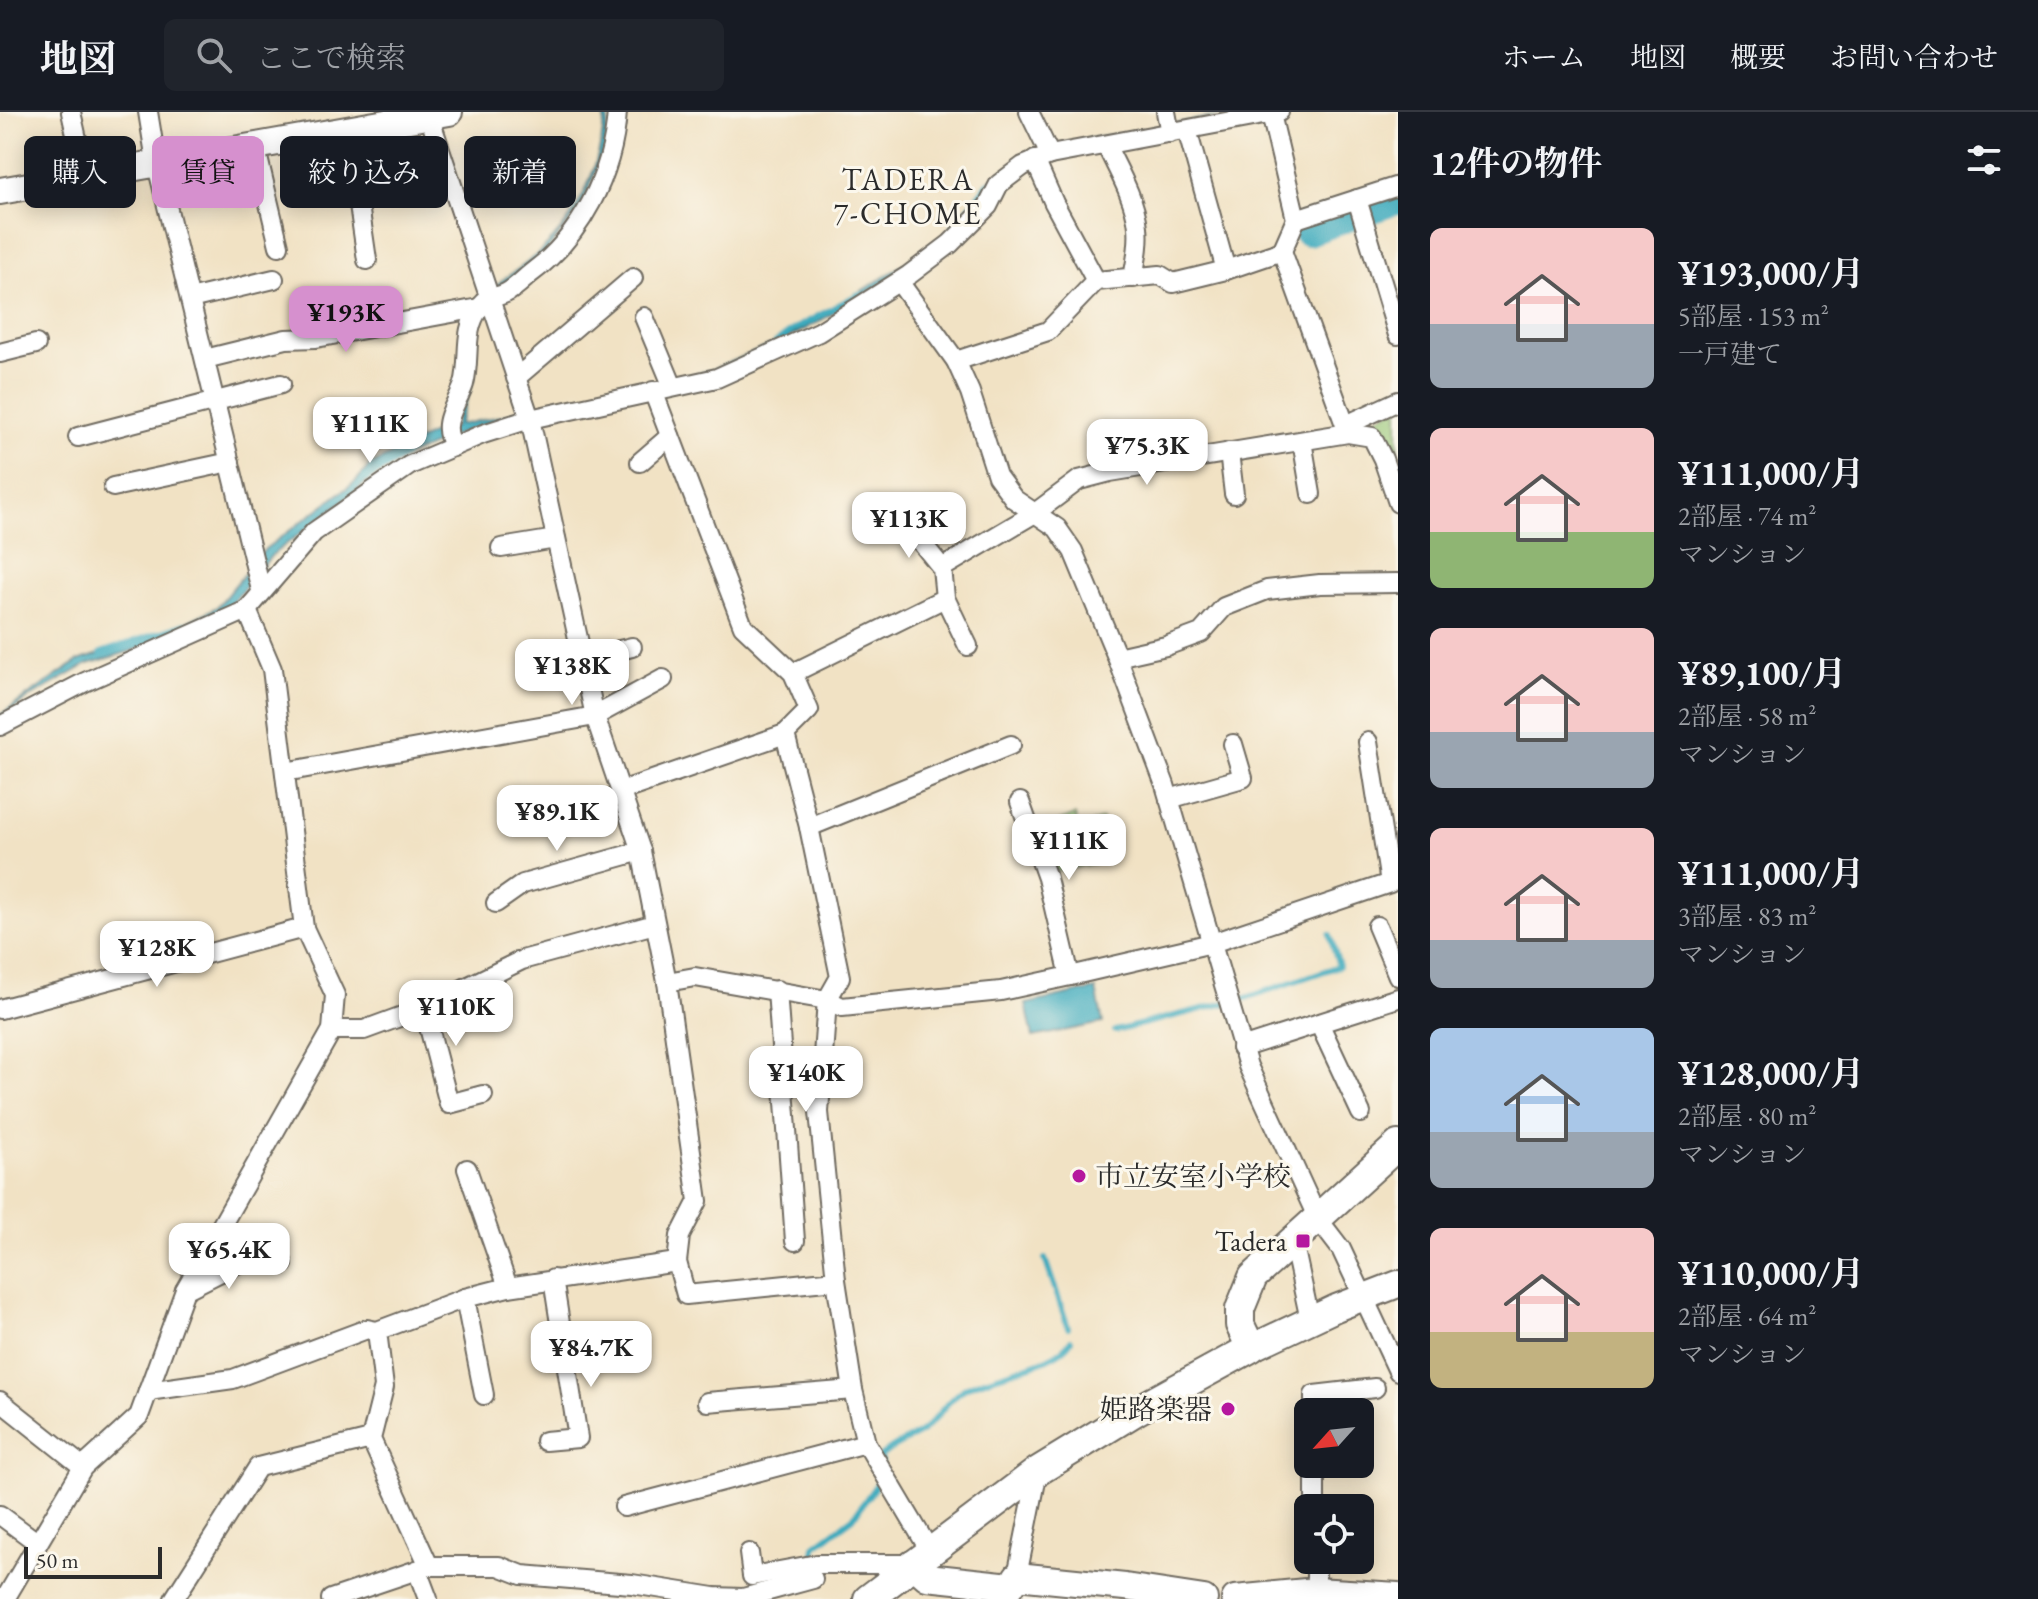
<!DOCTYPE html>
<html lang="ja">
<meta charset="utf-8">
<style>
:root{--surface:#171b24;--page:#20242c;--text:#f1f3f6;--muted:#9ea1a6;--line:#363941;--accent:#d690ce}
body{margin:0;font-family:"EB Garamond","Noto Serif JP",serif;background:var(--page);color:var(--text);height:100vh;display:flex;flex-direction:column;font-size:30px;white-space:nowrap}
*{box-sizing:border-box;margin:0}
p{font-size:26px;color:var(--muted)}
.icon{flex:none;width:44px;height:44px;fill:none;stroke:currentColor;stroke-width:2;stroke-linecap:round;stroke-linejoin:round}
.map{position:relative;flex:1;overflow:hidden}
.details{display:flex;flex-direction:column;background:var(--surface);width:640px}
.details>*{flex:none}
.guide{position:absolute;left:24px;top:24px;width:760px;height:72px;display:flex;gap:16px}
.needle{width:52px;rotate:243deg}
.fabs{position:absolute;left:1294px;top:1286px;display:grid;gap:16px}
.fabs a{display:grid;place-items:center;width:80px;height:80px;border-radius:12px;background:var(--surface);box-shadow:0 4px 20px #0003;font-size:40px}
.scale{position:absolute;left:24px;bottom:20px;width:138px;box-sizing:border-box;padding-left:8px;border:4px solid #2b2b2b;border-top:0;font-size:22px;line-height:28px;white-space:nowrap;color:#2b2b2b;-webkit-text-stroke:6px #fbf7ec;paint-order:stroke}
.price{position:absolute;translate:-50% -68px;padding:0 18px;border-radius:16px;background:#fff;color:#222;font-size:26px;line-height:52px;filter:drop-shadow(0 2px 4px #0008)}
.price::after{content:'';position:absolute;left:50%;top:48px;width:24px;height:18px;margin-left:-12px;background:inherit;clip-path:polygon(0 0,100% 0,50% 100%)}
.price.current{background:var(--accent);color:#111}
ul{padding:0;list-style:none}
li{display:flex;align-items:center;gap:24px;height:200px;padding:0 32px}
li span{display:grid;place-items:center;flex:none;width:224px;height:160px;border-radius:12px;color:#555}
li>.icon{margin-inline-start:auto}
span .icon{width:96px;height:96px;fill:#fffc;stroke-width:1}
li b{font-size:34px}
h2{display:flex;justify-content:space-between;align-items:center;height:96px;padding:0 32px;font-size:34px}
.pill{padding:0 28px;border-radius:12px;background:var(--surface);box-shadow:0 4px 20px #0003;font-size:28px;line-height:72px}
.pill.current{background:var(--accent);color:#111}
header{display:flex;align-items:center;gap:48px;box-sizing:border-box;height:112px;padding:0 40px;background:var(--surface);border-bottom:2px solid var(--line)}
header strong{font-size:38px}
nav{display:flex;gap:44px;margin-inline-start:auto;font-size:28px}
.search{width:560px;height:72px;background:var(--page);display:flex;align-items:center;gap:20px;box-sizing:border-box;padding:0 28px;border-radius:12px;color:var(--muted);font-size:30px}
main{display:flex;flex:1;min-height:0}
.map>svg:first-child{display:block}
</style>
<header>
<strong>地図</strong>
<div class="search"><svg class="icon" aria-label="search" viewBox="0 0 24 24"><circle cx="10" cy="10" r="6"/><path d="M15 15l6 6"/></svg>ここで検索</div>
<nav><a>ホーム</a><a>地図</a><a>概要</a><a>お問い合わせ</a></nav>
</header>
<main>
<div class="map">
<svg width="1398" height="1487" viewBox="0 0 1398 1487">
<rect width="100%" height="100%" fill="#fbf7ec"/>
<filter id="ink" filterUnits="userSpaceOnUse"><feTurbulence type="fractalNoise" baseFrequency=".0125" numOctaves="2"/><feDisplacementMap in="SourceGraphic" scale="16" xChannelSelector="R" yChannelSelector="G"/><feConvolveMatrix kernelMatrix="1 2 1 2 8 2 1 2 1" color-interpolation-filters="sRGB"/></filter>
<filter id="wash" filterUnits="userSpaceOnUse"><feTurbulence type="fractalNoise" baseFrequency=".006" numOctaves="4" result="noise"/><feDisplacementMap in="SourceGraphic" scale="32" xChannelSelector="R" yChannelSelector="G"/><feGaussianBlur stdDeviation="1.8" result="paint"/><feColorMatrix in="noise" values="0 0 0 0 0 0 0 0 0 0 0 0 0 0 0 0 0 1.4 0 .05"/><feComposite in="paint" operator="in"/></filter>
<g filter="url(#wash)">
<rect width="100%" height="100%" fill="#f1e2c4"/>
<g fill="#96c574" stroke="#607850" stroke-width="2">
<polygon points="1398,295 1398,336 1390,338 1383,336 1378,319 1362,313"/>
<polygon points="1075,703 1078,715 1102,707 1112,748 1049,761 1038,725 1051,720 1050,713"/>
</g>
<g fill="#3daabd" stroke="#346a74" stroke-width="2">
<path d="M 605,0 L 609,0 L 605,36 L 581,96 L 543,143 L 499,179 L 495,175 C 505,164 519,158 530,148 C 576,112 601,57 605,0 Z"/>
<polygon points="1240,0 1052,36 987,80 973,100 947,126 897,162 834,201 748,249 664,271 493,309 469,317 383,355 365,372 272,443 227,497 178,522 138,537 88,552 27,587 0,607 0,603 78,549 167,520 217,495 265,437 356,369 370,353 437,319 454,315 477,218 474,265 459,313 712,258 781,229 895,158 945,123 970,97 986,71 1038,36"/>
<polygon points="1096,877 1103,911 1033,925 1026,892"/>
</g>
<g fill="none" stroke-linecap="round" stroke-linejoin="round">
<g stroke="#3daabd" stroke-width="6">
<polyline points="953,116 988,71"/>
<polyline points="776,231 793,218 859,182"/>
<polyline points="367,367 405,344"/>
<polyline points="101,541 185,512"/>
<polyline points="1115,919 1246,886 1339,854 1330,823"/>
<polyline points="1045,1147 1068,1215"/>
<path d="M 882,1349 L 880,1345 C 892,1333 909,1329 922,1319 C 937,1308 946,1289 961,1279 C 983,1262 1059,1254 1071,1228"/>
<polyline points="814,1442 815,1434 853,1406 881,1366"/>
</g>
<polyline stroke="#3daabd" stroke-width="34" points="1308,117 1398,85"/>
</g>
</g>
<g filter="url(#ink)">
<g fill="none" stroke-linecap="round" stroke-linejoin="round">
<defs>
<g id="street">
<polyline points="71,0 85,63"/>
<polyline points="148,0 156,49 261,478"/>
<polyline points="1029,0 1050,43"/>
<polyline points="1166,0 1170,21"/>
<polyline points="429,4 530,307 595,604 641,739 667,870 698,1089 680,1124 677,1150 686,1183 836,1168 819,1000 827,888 840,865 809,715 785,622 809,598 793,561 743,514 653,279"/>
<polyline points="348,17 367,148"/>
<polyline points="1187,18 1226,158"/>
<polyline points="255,33 279,134"/>
<path d="M 1106,33 C 1118,58 1135,87 1138,115 C 1140,132 1136,149 1133,166"/>
<polyline points="1035,48 1054,91 1096,169"/>
<polyline points="1357,87 1398,223"/>
<polyline points="1296,107 1398,74"/>
<polyline points="1282,139 1348,321 1355,309 1398,289"/>
<polyline points="900,171 956,249 970,280 997,364 1014,387 1057,416 1073,439 1117,545 1165,673 1248,954 1318,1107 1341,1137 1398,1259"/>
<polyline points="190,187 274,167"/>
<polyline points="644,205 673,275"/>
<polyline points="0,241 36,232"/>
<polyline points="205,247 286,227 316,226 479,196"/>
<polyline points="956,249 1048,219 1096,169 1160,163 1173,171 1226,158 1282,139 1296,107 1271,2"/>
<polyline points="516,266 633,166"/>
<polyline points="78,325 281,272"/>
<polyline points="1302,329 1311,382"/>
<path d="M 453,335 C 451,330 448,323 448,318 C 446,304 460,285 464,272 C 471,246 462,219 480,195 C 488,185 495,186 506,181 C 514,177 523,168 530,162 C 581,125 613,62 617,0"/>
<polyline points="1229,340 1234,382"/>
<polyline points="640,350 670,324"/>
<polyline points="113,375 230,350"/>
<polyline points="909,415 942,456"/>
<polyline points="501,436 556,427"/>
<polyline points="968,534 945,486 942,456 1035,401 1079,368 1110,360 1348,321 1372,325 1383,347 1398,391"/>
<polyline points="1117,545 1166,534 1201,521 1224,495 1267,478 1320,472 1398,471"/>
<polyline points="583,547 632,535"/>
<polyline points="793,561 945,486"/>
<polyline points="0,614 85,570 247,498 314,420 410,353 483,322 530,307 717,266 819,220 909,163 950,132 988,94 999,72 1023,54 1050,43 1279,0"/>
<polyline points="285,660 595,604 663,567"/>
<polyline points="621,679 785,622"/>
<polyline points="1169,687 1243,666 1233,632"/>
<polyline points="1020,690 1047,766 1070,864"/>
<polyline points="809,715 1011,633"/>
<polyline points="496,791 523,772 641,739"/>
<polyline points="1377,814 1398,864"/>
<polyline points="667,870 695,865 827,888 842,895 1001,879 1070,864 1212,831 1390,771 1368,630"/>
<polyline points="777,878 795,1129"/>
<polyline points="424,896 449,992 483,983"/>
<polyline points="0,897 304,816"/>
<polyline points="1319,911 1361,1001"/>
<polyline points="332,918 364,918 424,896 522,848 655,812"/>
<polyline points="1241,936 1398,886"/>
<polyline points="467,1057 508,1175"/>
<polyline points="1293,1129 1310,1208"/>
<polyline points="836,1168 853,1278 866,1331 930,1439"/>
<polyline points="185,1178 274,1133 283,1152"/>
<polyline points="465,1186 484,1283"/>
<polyline points="377,1219 384,1275 371,1327 429,1454"/>
<polyline points="148,1279 233,1267 367,1217 377,1219 465,1186 508,1175 677,1150"/>
<polyline points="0,1289 83,1355"/>
<polyline points="707,1290 853,1278"/>
<polyline points="1314,1300 1314,1283 1375,1276"/>
<polyline points="545,1329 578,1326 553,1167"/>
<polyline points="1315,1352 1315,1396"/>
<polyline points="624,1395 866,1331"/>
<polyline points="0,1403 38,1431"/>
<polyline points="749,1441 752,1464 817,1452 912,1452"/>
<polyline points="1316,1448 1316,1479"/>
<polyline points="417,1458 428,1487"/>
<polyline points="1017,1464 1038,1359"/>
<polyline points="5,1487 83,1355 139,1304 185,1178 332,918 335,883 304,816 272,557 247,498"/>
<polyline points="174,1487 258,1355 371,1327"/>
<polyline points="331,1487 429,1454 499,1454 522,1463 632,1472 714,1485 743,1486 813,1467"/>
</g>
<g id="secondary">
<polyline points="0,79 449,0"/>
<polyline points="1251,1236 1336,1196 1398,1172"/>
<polyline points="912,1452 927,1465 1011,1474 1017,1464 1125,1475 1204,1487"/>
<polyline points="1235,1487 1316,1479 1398,1484"/>
</g>
<polyline id="primary" points="868,1487 1038,1359 1136,1299 1251,1236 1240,1213 1240,1197 1253,1165 1398,1033"/>
</defs>
<use href="#street" stroke="#706b61" stroke-width="22"/>
<use href="#secondary" stroke="#706b61" stroke-width="30"/>
<use href="#primary" stroke="#706b61" stroke-width="32"/>
<use href="#street" stroke="#fff" stroke-width="18"/>
<use href="#secondary" stroke="#fff" stroke-width="26"/>
<use href="#primary" stroke="#fff" stroke-width="28"/>
</g>
</g>
<g fill="#b5179e" stroke="#fbf7ec" stroke-width="3">
<circle cx="1079" cy="1064" r="8"/>
<rect x="1295" y="1121" width="16" height="16" rx="4"/>
<circle cx="1228" cy="1297" r="8"/>
</g>
<g text-anchor="middle" dominant-baseline="central" stroke-width="6" stroke-linejoin="round" paint-order="stroke">
<g font-size="28" fill="#2b2b2b" stroke="#fbf7ec" text-anchor="end">
<text x="1095" y="1064" text-anchor="start">市立安室小学校</text>
<text x="1287" y="1129">Tadera</text>
<text x="1212" y="1297">姫路楽器</text>
</g>
<g font-size="30" letter-spacing="2" fill="#2b2b2b" stroke="#fbf7ec">
<text x="908" y="67">TADERA<tspan x="908" dy="34">7-CHOME</tspan></text>
</g>
</g>
</svg>
<div class="fabs">
<a><svg class="needle" viewBox="-14 -14 28 28"><path d="M0-13l5 13h-10z" fill="#e53935"/><path d="M0 13l5-13h-10z" fill="#9ea1a6"/></svg></a>
<a><svg class="icon" aria-label="locate" viewBox="0 0 24 24"><circle cx="12" cy="12" r="6"/><path d="M12 2v4M12 18v4M2 12h4M18 12h4"/></svg></a>
</div>
<div class="scale">50 m</div>
<b class="price current" style="left:346px;top:242px">¥193K</b>
<b class="price" style="left:370px;top:353px">¥111K</b>
<b class="price" style="left:1147px;top:375px">¥75.3K</b>
<b class="price" style="left:909px;top:448px">¥113K</b>
<b class="price" style="left:572px;top:595px">¥138K</b>
<b class="price" style="left:557px;top:741px">¥89.1K</b>
<b class="price" style="left:1069px;top:770px">¥111K</b>
<b class="price" style="left:157px;top:877px">¥128K</b>
<b class="price" style="left:456px;top:936px">¥110K</b>
<b class="price" style="left:806px;top:1002px">¥140K</b>
<b class="price" style="left:229px;top:1179px">¥65.4K</b>
<b class="price" style="left:591px;top:1277px">¥84.7K</b>
<div class="guide">
<a class="pill">購入</a>
<a class="pill current">賃貸</a>
<a class="pill">絞り込み</a>
<a class="pill">新着</a>
</div>
</div>
<section class="details">
<h2>12件の物件<svg class="icon" aria-label="filters" viewBox="0 0 24 24"><path d="M4 7h16M4 17h16"/><circle cx="9" cy="7" r="2"/><circle cx="15" cy="17" r="2"/></svg></h2>
<ul>
<li><span style="background:linear-gradient(#f6c9c9 60%,#9aa5b1 0)"><svg class="icon" aria-label="home" viewBox="0 0 24 24"><path d="M3 11l9-7 9 7M6 9v11h12V9"/></svg></span><div><b>¥193,000/月</b><p>5部屋 · 153 m²</p><p>一戸建て</p></div></li>
<li><span style="background:linear-gradient(#f6c9c9 65%,#8fb573 0)"><svg class="icon" aria-label="home" viewBox="0 0 24 24"><path d="M3 11l9-7 9 7M6 9v11h12V9"/></svg></span><div><b>¥111,000/月</b><p>2部屋 · 74 m²</p><p>マンション</p></div></li>
<li><span style="background:linear-gradient(#f6c9c9 65%,#9aa5b1 0)"><svg class="icon" aria-label="home" viewBox="0 0 24 24"><path d="M3 11l9-7 9 7M6 9v11h12V9"/></svg></span><div><b>¥89,100/月</b><p>2部屋 · 58 m²</p><p>マンション</p></div></li>
<li><span style="background:linear-gradient(#f6c9c9 70%,#9aa5b1 0)"><svg class="icon" aria-label="home" viewBox="0 0 24 24"><path d="M3 11l9-7 9 7M6 9v11h12V9"/></svg></span><div><b>¥111,000/月</b><p>3部屋 · 83 m²</p><p>マンション</p></div></li>
<li><span style="background:linear-gradient(#a9c7e8 65%,#9aa5b1 0)"><svg class="icon" aria-label="home" viewBox="0 0 24 24"><path d="M3 11l9-7 9 7M6 9v11h12V9"/></svg></span><div><b>¥128,000/月</b><p>2部屋 · 80 m²</p><p>マンション</p></div></li>
<li><span style="background:linear-gradient(#f6c9c9 65%,#c2b280 0)"><svg class="icon" aria-label="home" viewBox="0 0 24 24"><path d="M3 11l9-7 9 7M6 9v11h12V9"/></svg></span><div><b>¥110,000/月</b><p>2部屋 · 64 m²</p><p>マンション</p></div></li>
</ul>
</section>
</main>
